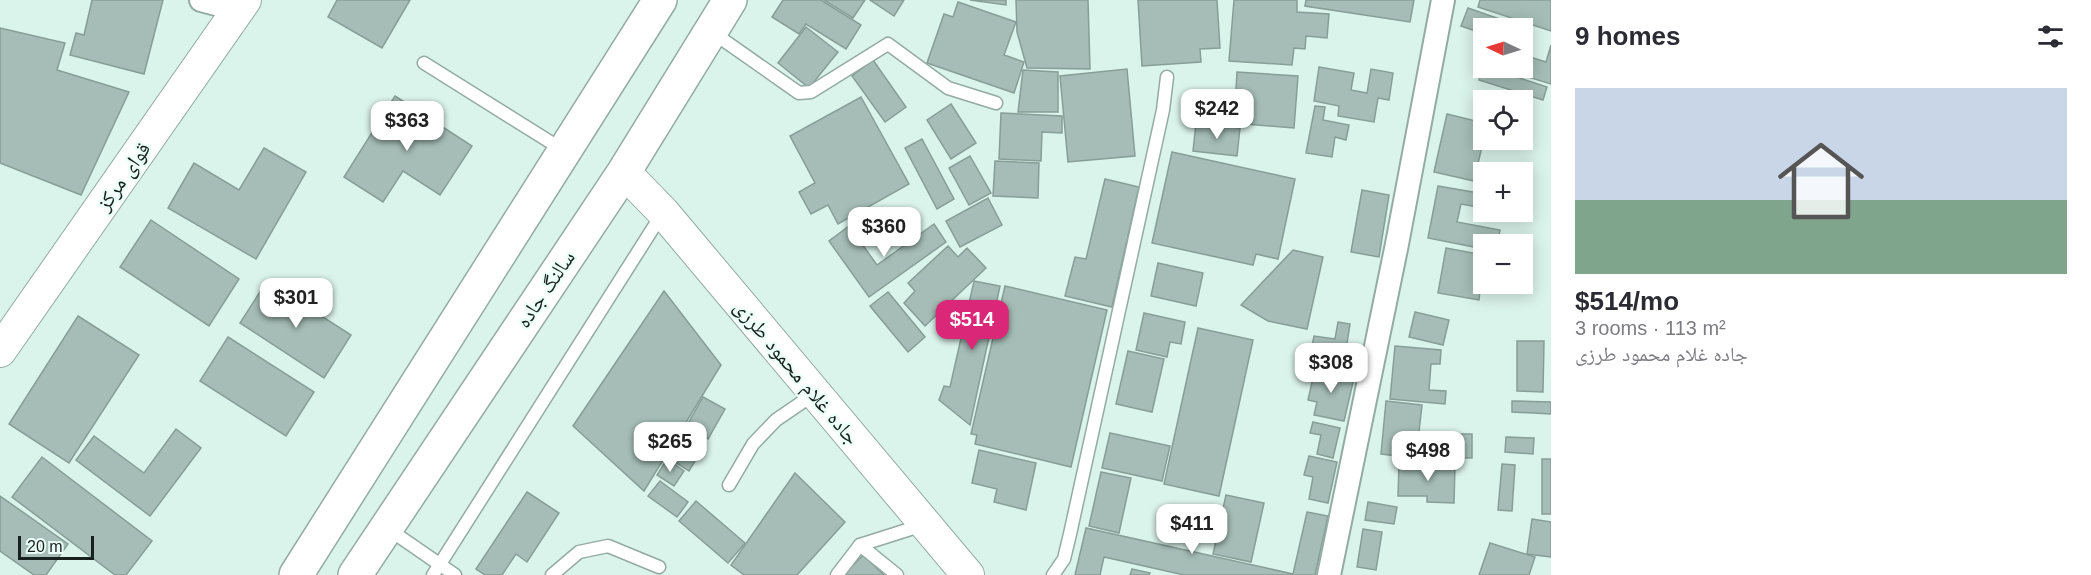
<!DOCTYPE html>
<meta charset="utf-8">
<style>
:root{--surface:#fff;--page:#f2f2f3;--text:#2b2b33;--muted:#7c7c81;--line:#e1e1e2;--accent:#db2777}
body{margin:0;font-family:Helvetica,"Noto Naskh Arabic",sans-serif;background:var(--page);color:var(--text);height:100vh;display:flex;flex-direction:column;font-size:22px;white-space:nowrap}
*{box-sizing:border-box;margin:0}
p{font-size:20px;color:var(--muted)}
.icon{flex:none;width:33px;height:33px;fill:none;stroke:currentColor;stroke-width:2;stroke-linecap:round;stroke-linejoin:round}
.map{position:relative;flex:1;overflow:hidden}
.details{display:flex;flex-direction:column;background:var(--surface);width:540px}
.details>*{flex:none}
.needle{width:39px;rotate:274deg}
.buttons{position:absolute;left:1473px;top:18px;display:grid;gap:12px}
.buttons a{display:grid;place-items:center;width:60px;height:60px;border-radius:0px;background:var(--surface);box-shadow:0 3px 15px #0003;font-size:30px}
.scale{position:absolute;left:18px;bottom:15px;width:76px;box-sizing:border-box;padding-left:6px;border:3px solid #18211e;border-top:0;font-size:16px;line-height:21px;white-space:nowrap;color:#18211e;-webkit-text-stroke:4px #ebfff8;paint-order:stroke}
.price{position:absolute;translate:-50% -51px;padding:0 14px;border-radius:12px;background:#fff;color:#222;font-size:20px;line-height:39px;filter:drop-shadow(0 2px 3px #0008)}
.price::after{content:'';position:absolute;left:50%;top:36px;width:18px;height:14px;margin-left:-9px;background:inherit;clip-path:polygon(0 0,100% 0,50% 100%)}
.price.active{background:var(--accent);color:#fff}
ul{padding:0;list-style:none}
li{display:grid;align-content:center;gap:12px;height:318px;padding:0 24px}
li+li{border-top:2px solid var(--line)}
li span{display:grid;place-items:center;height:186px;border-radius:0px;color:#555}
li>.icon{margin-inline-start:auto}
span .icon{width:108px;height:108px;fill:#fffc;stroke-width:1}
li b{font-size:26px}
h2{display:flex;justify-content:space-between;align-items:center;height:72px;padding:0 24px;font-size:26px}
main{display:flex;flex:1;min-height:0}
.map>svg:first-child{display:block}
</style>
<main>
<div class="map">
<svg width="1551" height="575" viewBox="0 0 1551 575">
<rect width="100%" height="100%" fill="#daf3eb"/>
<g fill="#a5bdb6" stroke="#869e96" stroke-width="1.5">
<polygon points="92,0 163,0 144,74 70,55 76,33 84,35"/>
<polygon points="337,0 410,0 382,48 328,17"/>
<polygon points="783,0 821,0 861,25 846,49 806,24 799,34 772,17"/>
<polygon points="824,0 865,0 853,18"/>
<polygon points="870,0 904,0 894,16"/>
<polygon points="970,0 1006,0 1006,5"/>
<polygon points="1016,0 1088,0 1090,69 1027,68 1017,32"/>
<polygon points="1138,0 1217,0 1220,48 1200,49 1201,62 1142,66"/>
<polygon points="1234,0 1297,0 1297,12 1329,14 1327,38 1306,36 1305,49 1294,48 1292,65 1229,61"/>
<polygon points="1306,0 1414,0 1410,22 1305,6"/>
<polygon points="1480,0 1551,0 1551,31 1478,7"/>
<polygon points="958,2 1016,22 1004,55 1024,62 1014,93 927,63 944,14 953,17"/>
<polygon points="1468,8 1531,30 1525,48 1522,48 1522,28 1484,28 1484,34 1461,26"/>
<polygon points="806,27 838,52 809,88 778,63"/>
<polygon points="0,28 65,43 57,70 129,92 81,195 0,163"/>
<polygon points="1551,45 1551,84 1525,76 1530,57 1546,62"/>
<polygon points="873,60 906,107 885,122 852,76"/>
<polygon points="1483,66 1547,87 1543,100 1479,80"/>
<polygon points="1319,67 1354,73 1351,90 1367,93 1371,69 1393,73 1389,100 1378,98 1374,122 1338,116 1339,106 1314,101"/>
<polygon points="1127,69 1135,156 1068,162 1060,76"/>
<polygon points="1023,70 1058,72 1058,112 1018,112"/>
<polygon points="1237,72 1298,76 1294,128 1234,123"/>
<polygon points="395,96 472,146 440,195 403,171 383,202 344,177"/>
<polygon points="861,97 909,184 838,224 828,205 811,214 799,192 815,183 790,136"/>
<polygon points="951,104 976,143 951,159 927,120"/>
<polygon points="1315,106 1325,107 1323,120 1349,125 1346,140 1335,137 1332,157 1306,153"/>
<polygon points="1001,113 1062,116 1062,133 1042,132 1041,161 999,159"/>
<polygon points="1447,114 1484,123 1484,140 1512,140 1510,148 1483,142 1474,181 1434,172"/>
<polygon points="1196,123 1240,128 1237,156 1193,151"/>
<polygon points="922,139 954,199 937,209 905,148"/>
<polygon points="264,148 306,172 256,259 168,208 194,163 239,190"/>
<polygon points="1172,152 1295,179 1278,259 1256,254 1253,265 1152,243"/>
<polygon points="970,156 991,193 969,205 949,168"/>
<polygon points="995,161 1039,163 1038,198 993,196"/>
<polygon points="1105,179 1139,187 1112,307 1065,296 1075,257 1086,259"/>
<polygon points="1438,186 1484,194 1484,208 1461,204 1457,222 1500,230 1497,244 1484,244 1484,249 1428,238"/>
<polygon points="1362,190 1389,195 1379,257 1351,252"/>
<polygon points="988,198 1002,225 960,247 946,221"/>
<polygon points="151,220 239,279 209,326 120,267"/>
<polygon points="934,224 946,242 869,297 829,241 849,226 877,265"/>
<polygon points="948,246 958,257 967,248 986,268 925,326 904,303 915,291 908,283"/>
<polygon points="1446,248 1484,255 1479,300 1438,293"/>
<polygon points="1293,250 1323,257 1307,329 1268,321 1241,305"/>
<polygon points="1158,263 1203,273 1196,306 1151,296"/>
<polygon points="267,281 351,335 324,378 240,323"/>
<polygon points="974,281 1000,286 970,425 939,400 944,386 950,387"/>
<polygon points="1005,286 1107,310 1071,467 975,444 977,435 971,434"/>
<polygon points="664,291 721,365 644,491 573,426"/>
<polygon points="888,292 925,337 908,352 870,306"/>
<polygon points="1415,312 1449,320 1443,345 1409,337"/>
<polygon points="1144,313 1185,322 1181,344 1170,342 1167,357 1136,350"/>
<polygon points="78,316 139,355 69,463 9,424"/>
<polygon points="1338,322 1350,324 1344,362 1310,356 1314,336 1335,339"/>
<polygon points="1198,328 1253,340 1219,496 1164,484"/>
<polygon points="228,337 314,392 286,436 200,381"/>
<polygon points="1517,341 1544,341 1543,392 1517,391"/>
<polygon points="1395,346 1441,350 1440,364 1431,364 1429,390 1446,391 1445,404 1390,399"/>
<polygon points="1128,351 1164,359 1152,412 1116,404"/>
<polygon points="1315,369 1354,378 1344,421 1314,415 1317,402 1308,400"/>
<polygon points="703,397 725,409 708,439 686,427"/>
<polygon points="1386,401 1422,405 1416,458 1381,454"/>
<polygon points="1512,401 1551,402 1551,414 1512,412"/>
<polygon points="1313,422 1340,428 1333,458 1317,454 1321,435 1310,433"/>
<polygon points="176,429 201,448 150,516 76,460 94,436 144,473"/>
<polygon points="684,429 706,443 689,471 667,457"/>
<polygon points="1110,433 1170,446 1162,481 1102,468"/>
<polygon points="1456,434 1472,434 1472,458 1429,457 1429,443 1455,443"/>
<polygon points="1506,437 1534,438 1533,454 1505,452"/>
<polygon points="979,450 1036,463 1026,510 994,502 997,489 972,483"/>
<polygon points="1309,456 1337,462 1328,503 1309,499 1313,477 1304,475"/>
<polygon points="42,457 152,541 126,575 115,575 12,497"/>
<polygon points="667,459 684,471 674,486 657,475"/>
<rect x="1542" y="459" width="9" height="55"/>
<polygon points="1399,464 1455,466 1454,503 1427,502 1427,496 1398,496"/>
<polygon points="1502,464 1515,465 1512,511 1498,510"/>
<polygon points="1101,472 1131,478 1119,533 1089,526"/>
<polygon points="795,473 845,522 797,575 744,575 731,565"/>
<polygon points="660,481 688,502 677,517 648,496"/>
<polygon points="527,492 559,513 527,562 516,554 502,575 485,575 476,569"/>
<polygon points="1226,495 1264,503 1251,562 1213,554"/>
<polygon points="0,496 68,544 46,575 34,575 0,551"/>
<polygon points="696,501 745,543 728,563 679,521"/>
<polygon points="1368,502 1397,507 1394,524 1365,520"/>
<polygon points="1307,512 1328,516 1315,575 1184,575 1104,557 1100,575 1075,575 1086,528 1293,574"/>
<polygon points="1532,519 1551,522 1551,557 1527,554"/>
<polygon points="1363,529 1382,532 1376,570 1357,567"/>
<polygon points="1490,543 1535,557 1529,575 1479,575"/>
<polygon points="863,555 884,575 844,575"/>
<polygon points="1132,569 1150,573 1149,575 1130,575"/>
</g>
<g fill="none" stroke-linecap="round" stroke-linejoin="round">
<defs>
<g id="lane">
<polyline points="712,32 799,93 811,92 888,44 948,88 996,103"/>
<polyline points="424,63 563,150"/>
<polyline points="729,485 753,444 776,420 814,394"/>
<polyline points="387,528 455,575"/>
<polyline points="860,545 897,575"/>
<polyline points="433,575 662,214"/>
<polyline points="552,575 579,552 608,546 659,567"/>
<polyline points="837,575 860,545 923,525"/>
<polyline points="1053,575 1064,559 1070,534 1163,110 1167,77"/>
</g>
<g id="street">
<polyline points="201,0 239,10"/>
<polyline points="1329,575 1397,244 1443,0"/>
</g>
<g id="secondary">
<polyline points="624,172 663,212 968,575"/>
<polyline points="0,351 245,0"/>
</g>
<g id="highway">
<polyline points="296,575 660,0"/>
<polyline points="355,575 624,172 730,0"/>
</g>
</defs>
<use href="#lane" stroke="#93aba3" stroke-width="15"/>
<use href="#street" stroke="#93aba3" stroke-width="26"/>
<use href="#secondary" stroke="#93aba3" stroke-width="34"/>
<use href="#highway" stroke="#93aba3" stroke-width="36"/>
<use href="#lane" stroke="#fff" stroke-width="12"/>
<use href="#street" stroke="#fff" stroke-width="22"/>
<use href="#secondary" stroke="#fff" stroke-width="32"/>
<use href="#highway" stroke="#fff" stroke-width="33"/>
</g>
<g text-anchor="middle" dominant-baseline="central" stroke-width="5" stroke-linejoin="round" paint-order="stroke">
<g font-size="21" fill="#18211e" stroke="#ebfff8">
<text transform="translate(123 176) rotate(-55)">قوای مرکز</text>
<text transform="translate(545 289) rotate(-56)">سالنگ جاده</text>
<text transform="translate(797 372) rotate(50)">جاده غلام‌ محمود طرزی</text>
</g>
</g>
</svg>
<div class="buttons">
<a><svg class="needle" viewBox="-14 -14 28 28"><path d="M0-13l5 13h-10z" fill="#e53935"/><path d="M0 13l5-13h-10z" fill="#7c7c81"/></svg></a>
<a><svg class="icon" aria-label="locate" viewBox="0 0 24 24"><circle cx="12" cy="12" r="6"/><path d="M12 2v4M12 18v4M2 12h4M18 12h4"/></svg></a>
<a>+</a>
<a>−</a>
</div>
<div class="scale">20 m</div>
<b class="price" style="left:1217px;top:140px">$242</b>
<b class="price" style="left:407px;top:152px">$363</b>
<b class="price" style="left:884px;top:258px">$360</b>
<b class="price" style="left:296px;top:329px">$301</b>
<b class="price active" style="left:972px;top:351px">$514</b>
<b class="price" style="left:1331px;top:394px">$308</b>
<b class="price" style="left:670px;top:473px">$265</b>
<b class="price" style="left:1428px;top:482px">$498</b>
<b class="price" style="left:1192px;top:555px">$411</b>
</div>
<section class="details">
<h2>9 homes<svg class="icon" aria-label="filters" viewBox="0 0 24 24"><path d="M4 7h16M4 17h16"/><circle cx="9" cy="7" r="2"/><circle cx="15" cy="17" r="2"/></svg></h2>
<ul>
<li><span style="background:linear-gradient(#c9d6e8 60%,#7fa58c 0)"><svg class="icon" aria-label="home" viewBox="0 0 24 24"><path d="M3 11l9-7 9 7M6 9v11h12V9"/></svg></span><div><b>$514/mo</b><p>3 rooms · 113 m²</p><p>جاده غلام‌ محمود طرزی</p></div></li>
</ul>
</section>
</main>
